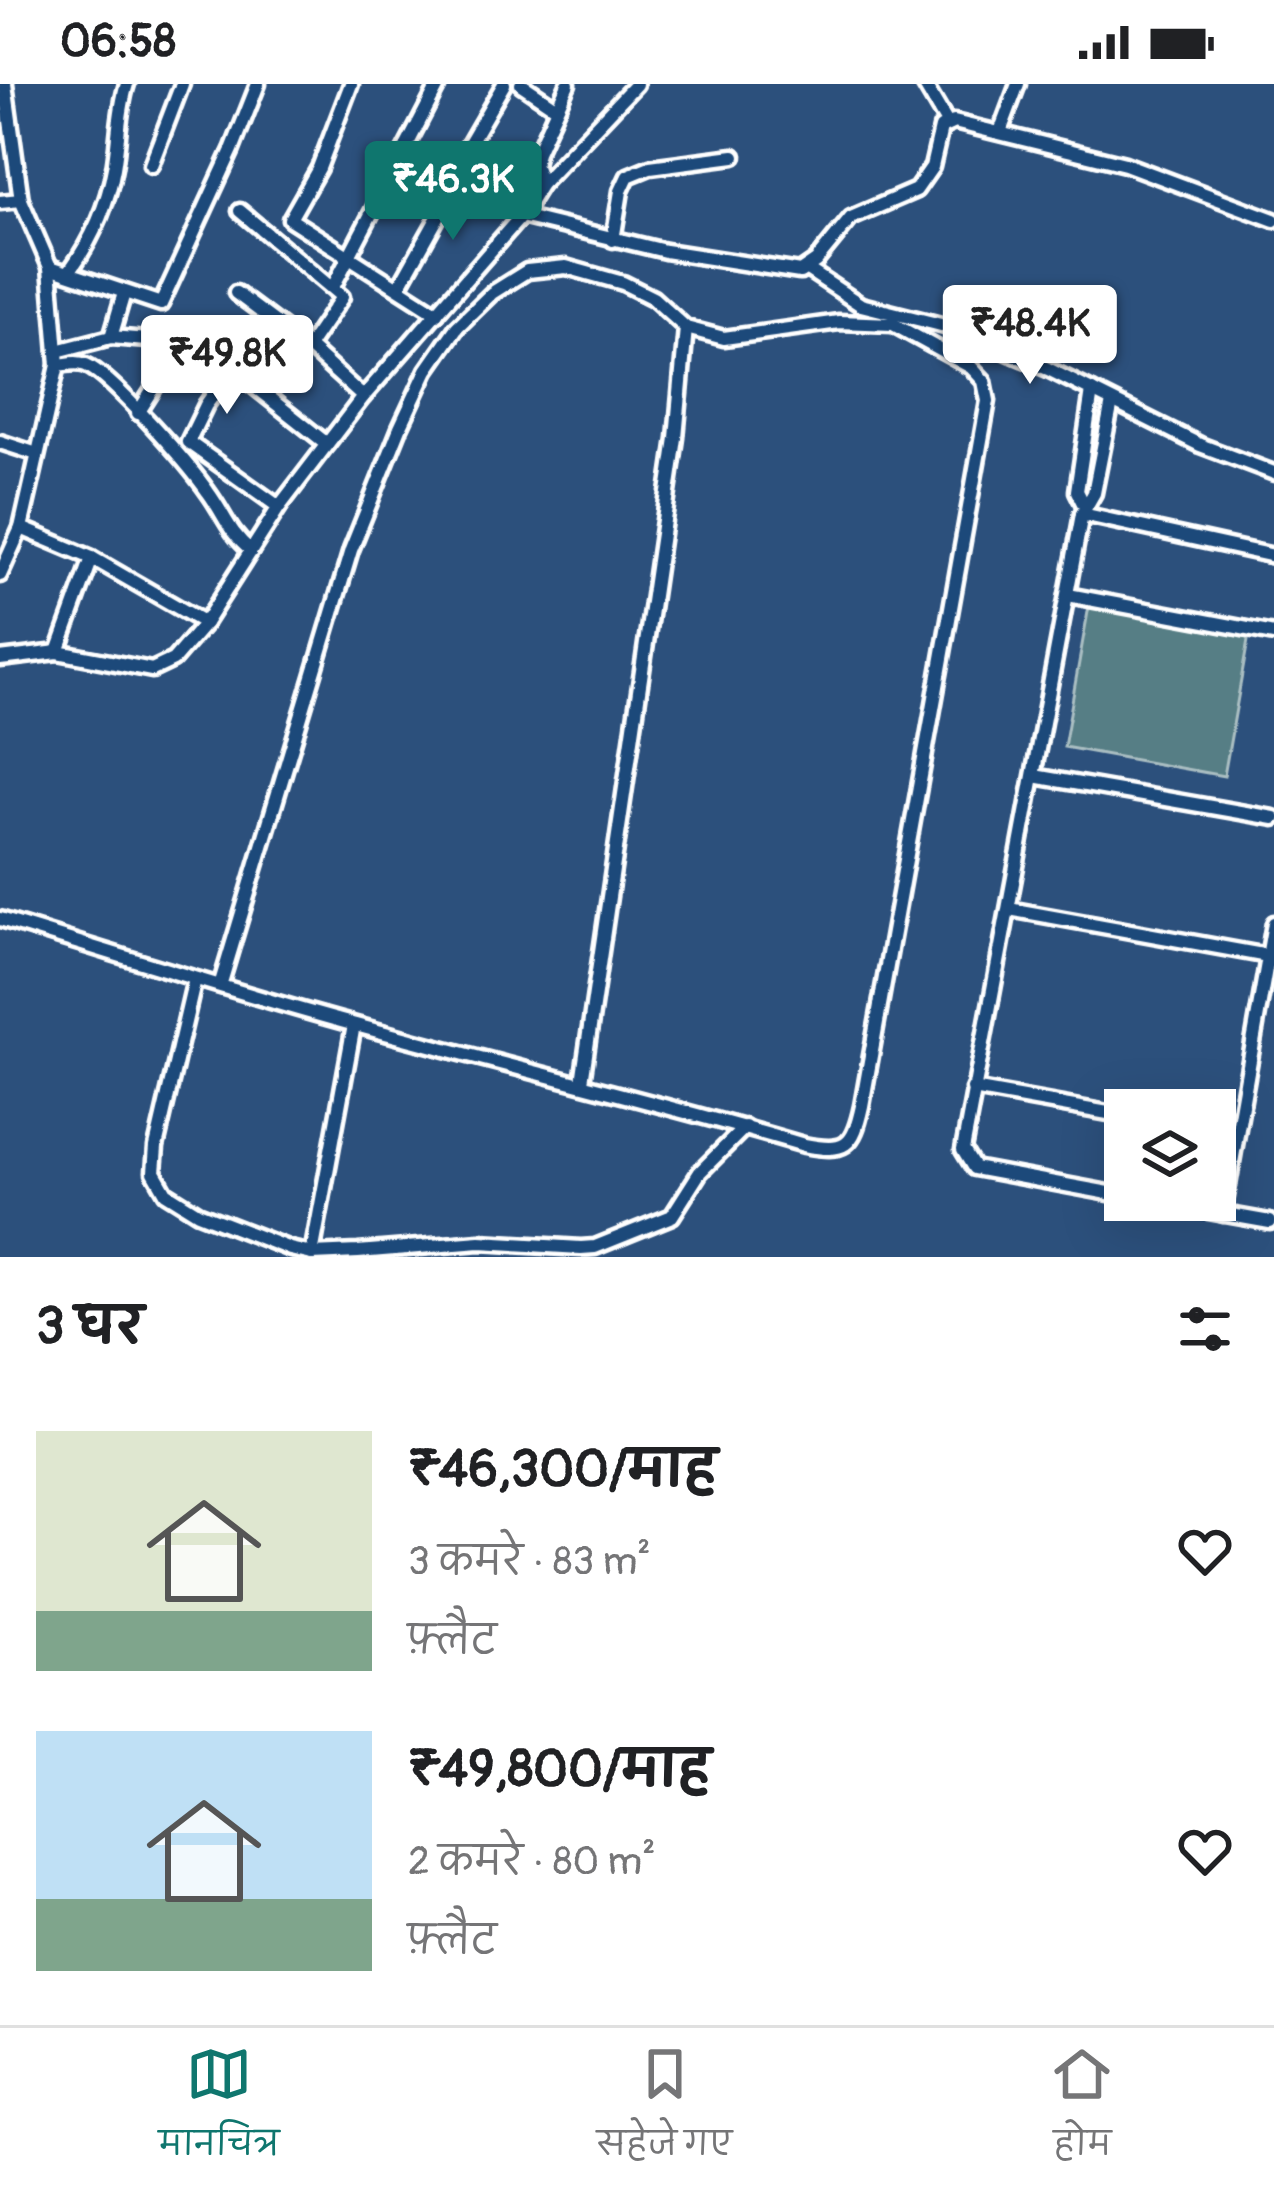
<!DOCTYPE html>
<html lang="hi">
<meta charset="utf-8">
<style>
:root{--surface:#fff;--page:#f2f2f2;--text:#202124;--muted:#757577;--line:#e0e0e0;--accent:#0f766e}
body{margin:0;font-family:Pangolin,"Playpen Sans Deva",sans-serif;background:var(--page);color:var(--text);height:100vh;display:flex;flex-direction:column;font-size:45px;white-space:nowrap}
*{box-sizing:border-box;margin:0}
p{font-size:39px;color:var(--muted)}
.icon{flex:none;width:66px;height:66px;fill:none;stroke:currentColor;stroke-width:2;stroke-linecap:round;stroke-linejoin:round}
.map{position:relative;height:1173px;overflow:hidden}
.side{display:flex;flex-direction:column;background:var(--surface);flex:1}
.side>*{flex:none}
.buttons{position:absolute;left:1104px;top:1005px;display:grid;gap:24px}
.buttons a{display:grid;place-items:center;width:132px;height:132px;border-radius:0px;background:var(--surface);box-shadow:0 12px 48px #0002;font-size:60px}
.price{position:absolute;translate:-50% -102px;padding:0 27px;border-radius:12px;background:#fff;color:#222;font-size:39px;line-height:78px;filter:drop-shadow(0 3px 6px #0008)}
.price::after{content:'';position:absolute;left:50%;top:72px;width:36px;height:27px;margin-left:-18px;background:inherit;clip-path:polygon(0 0,100% 0,50% 100%)}
.price.on{background:var(--accent);color:#fff}
ul{padding:0;list-style:none}
li{display:flex;align-items:center;gap:36px;height:300px;padding:0 36px}
li span{display:grid;place-items:center;flex:none;width:336px;height:240px;border-radius:0px;color:#555}
li>.icon{margin-inline-start:auto}
span .icon{width:144px;height:144px;fill:#fffc;stroke-width:1}
li b{font-size:51px}
h2{display:flex;justify-content:space-between;align-items:center;height:144px;padding:0 36px;font-size:51px}
.status{display:flex;justify-content:space-between;align-items:center;height:84px;padding:0 60px;background:var(--surface);direction:ltr}
.status svg{height:33px;fill:currentColor}
.tabs{display:flex;justify-content:space-around;align-items:center;height:168px;border-top:3px solid var(--line);background:var(--surface);font-size:33px;color:var(--muted)}
.tabs a{display:grid;justify-items:center;gap:6px}
.tabs .on{color:var(--accent)}
.map>svg:first-child{display:block}
</style>
<div class="status"><b>06:58</b><svg viewBox="0 0 49 12"><path d="M0 12V9h3v3zM5 12V6h3v6zM10 12V3h3v9zM15 12V0h3v12zM26 1h20v11H26zM47 4h2v5h-2z"/></svg></div>
<div class="map">
<svg width="1274" height="1173" viewBox="0 0 1274 1173">
<rect width="100%" height="100%" fill="#2c507c"/>
<filter id="ink" filterUnits="userSpaceOnUse"><feTurbulence type="fractalNoise" baseFrequency=".00833" numOctaves="2"/><feDisplacementMap in="SourceGraphic" scale="24" xChannelSelector="R" yChannelSelector="G"/><feConvolveMatrix kernelMatrix="1 2 1 2 8 2 1 2 1" color-interpolation-filters="sRGB"/></filter>
<g filter="url(#ink)">
<polygon fill="#567e85" stroke="#aabec2" stroke-width="3" points="1089,522 1249,551 1224,692 1064,663"/>
<g fill="none" stroke-linecap="round" stroke-linejoin="round">
<defs>
<g id="minor">
<polyline points="351,0 319,84 290,135 437,229"/>
<polyline points="504,0 461,74 460,86 529,120"/>
<polyline points="521,0 555,23"/>
<polyline points="924,0 947,39"/>
<polyline points="1000,48 1018,0"/>
<polyline points="151,81 182,0"/>
<polyline points="541,100 534,80 537,68 568,0"/>
<polyline points="0,118 21,116"/>
<polyline points="240,127 342,213 308,263"/>
<polyline points="521,132 541,100 636,0"/>
<polyline points="613,156 621,107 628,92 650,83 734,72"/>
<polyline points="50,183 161,220 232,66 258,0"/>
<polyline points="807,185 861,221 949,243 1048,285 1200,361 1274,389"/>
<path d="M 69,188 C 92,156 107,124 114,84 C 119,56 118,28 127,0"/>
<polyline points="333,203 439,0"/>
<polyline points="399,203 462,90"/>
<polyline points="236,209 308,263 363,313"/>
<polyline points="111,253 124,209"/>
<polyline points="57,267 111,253 183,259 138,329"/>
<path d="M 58,281 C 68,280 77,277 86,281 C 112,292 190,382 208,408 C 225,431 227,446 251,467"/>
<polyline points="1112,318 1094,409 1082,430 963,1066 974,1084 1125,1112"/>
<polyline points="0,358 37,370"/>
<polyline points="1084,421 1077,407 1092,307"/>
<polyline points="279,423 188,358 206,321 229,289 240,291 327,360"/>
<polyline points="1082,430 1274,472"/>
<polyline points="21,444 92,474 205,539"/>
<polyline points="0,491 21,444 58,281 50,183 21,116 5,0"/>
<polyline points="1068,511 1274,550"/>
<polyline points="58,568 92,474"/>
<polyline points="0,575 58,568 152,586 173,576 205,539 279,423 363,313 521,132 665,167 800,188 816,177 851,134 916,106 932,83 941,44 954,38 1125,80 1274,136"/>
<polyline points="1034,692 1274,734"/>
<polyline points="1009,825 1268,872"/>
<path d="M 0,835 C 117,870 234,908 352,940 C 502,981 654,1017 804,1061 C 846,1069 853,1063 862,1022 L 988,317 L 984,297 L 971,283 L 893,240 L 839,238 L 724,254 L 686,244 L 653,214 L 623,199 L 566,183 L 527,187 L 492,209 L 457,243 L 427,286 L 400,344 L 351,466 L 220,902"/>
<polyline points="195,895 156,1063 154,1088 166,1109 198,1129 290,1165 312,1170 358,1168 480,1158 581,1164 595,1163 672,1132 700,1088 745,1043"/>
<polyline points="582,998 676,354 686,244"/>
<polyline points="973,1005 1125,1032"/>
<polyline points="1215,1048 1236,1052"/>
<polyline points="1146,1116 1270,1138"/>
<polyline points="1223,1130 1274,839"/>
<polyline points="312,1170 354,941"/>
</g>
</defs>
<use href="#minor" stroke="#fff" stroke-width="21"/>
<use href="#minor" stroke="#1f4a7a" stroke-width="12"/>
</g>
</g>
</svg>
<div class="buttons">
<a><svg class="icon" aria-label="layers" viewBox="0 0 24 24"><path d="M12 4l9 5-9 5-9-5zM3 14l9 5 9-5"/></svg></a>
</div>
<b class="price on" style="left:453px;top:159px">₹46.3K</b>
<b class="price" style="left:1030px;top:303px">₹48.4K</b>
<b class="price" style="left:227px;top:333px">₹49.8K</b>
</div>
<section class="side">
<h2>3 घर<svg class="icon" aria-label="filters" viewBox="0 0 24 24"><path d="M4 7h16M4 17h16"/><circle cx="9" cy="7" r="2"/><circle cx="15" cy="17" r="2"/></svg></h2>
<ul>
<li><span style="background:linear-gradient(#dfe7d0 75%,#7fa58c 0)"><svg class="icon" aria-label="home" viewBox="0 0 24 24"><path d="M3 11l9-7 9 7M6 9v11h12V9"/></svg></span><div><b>₹46,300/माह</b><p>3 कमरे · 83 m²</p><p>फ़्लैट</p></div><svg class="icon" aria-label="heart" viewBox="0 0 24 24"><path d="M12 20l-8-8c-3-5 5-10 8-4 3-6 11-1 8 4z"/></svg></li>
<li><span style="background:linear-gradient(#bfe0f5 70%,#7fa58c 0)"><svg class="icon" aria-label="home" viewBox="0 0 24 24"><path d="M3 11l9-7 9 7M6 9v11h12V9"/></svg></span><div><b>₹49,800/माह</b><p>2 कमरे · 80 m²</p><p>फ़्लैट</p></div><svg class="icon" aria-label="heart" viewBox="0 0 24 24"><path d="M12 20l-8-8c-3-5 5-10 8-4 3-6 11-1 8 4z"/></svg></li>
</ul>
</section>
<nav class="tabs">
<a class="on"><svg class="icon" aria-label="map" viewBox="0 0 24 24"><path d="M3 6l6-2 6 2 6-2v14l-6 2-6-2-6 2zM9 4v14M15 6v14"/></svg>मानचित्र</a>
<a><svg class="icon" aria-label="saved" viewBox="0 0 24 24"><path d="M7 4h10v16l-5-4-5 4z"/></svg>सहेजे गए</a>
<a><svg class="icon" aria-label="home" viewBox="0 0 24 24"><path d="M3 11l9-7 9 7M6 9v11h12V9"/></svg>होम</a>
</nav>
